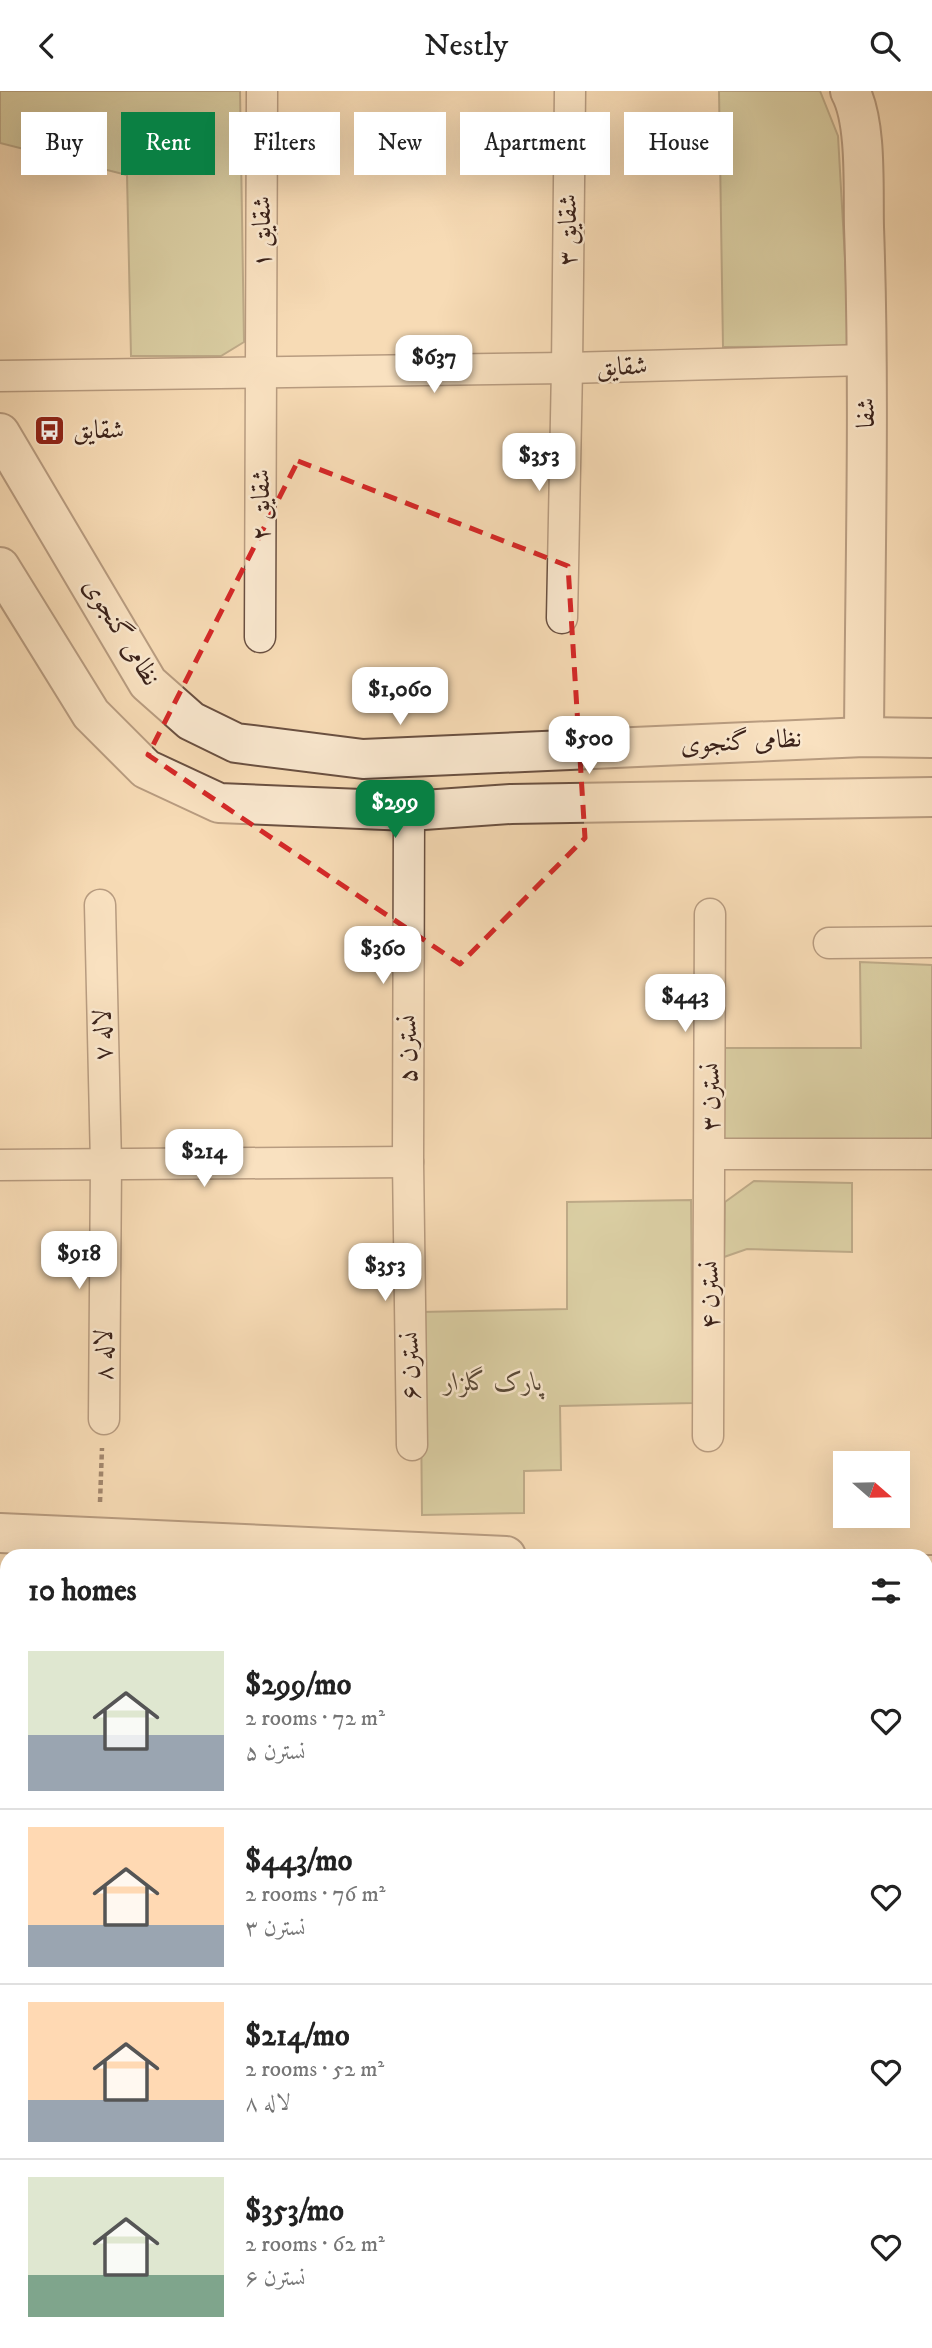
<!DOCTYPE html>
<meta charset="utf-8">
<style>
:root{--surface:#fff;--page:#f6f6f6;--text:#222;--muted:#767676;--line:#e0e0e0;--accent:#0b8043}
body{margin:0;font-family:"IM FELL DW Pica",Amiri,serif;background:var(--page);color:var(--text);height:100vh;display:flex;flex-direction:column;font-size:26px;white-space:nowrap}
*{box-sizing:border-box;margin:0}
p{font-size:23px;color:var(--muted)}
.icon{flex:none;width:38px;height:38px;fill:none;stroke:currentColor;stroke-width:2;stroke-linecap:round;stroke-linejoin:round}
.map{position:relative;flex:1;overflow:hidden}
.sheet{position:absolute;left:0px;top:1458px;width:933px;height:800px;display:flex;flex-direction:column;background:var(--surface);border-radius:21px 21px 0 0;box-shadow:0 7px 28px #0002}
.sheet>*{flex:none}
.hud{position:absolute;left:21px;top:21px;width:891px;height:63px;display:flex;gap:14px}
.needle{width:46px;rotate:110deg}
.fabs{position:absolute;left:833px;top:1360px;display:grid;gap:14px}
.fabs a{display:grid;place-items:center;width:77px;height:77px;border-radius:0px;background:var(--surface);box-shadow:0 7px 28px #0002;font-size:35px}
.price{position:absolute;translate:-50% -60px;padding:0 16px;border-radius:14px;background:#fff;color:#222;font-size:23px;line-height:46px;filter:drop-shadow(0 2px 4px #0008)}
.price::after{content:'';position:absolute;left:50%;top:42px;width:21px;height:16px;margin-left:-10px;background:inherit;clip-path:polygon(0 0,100% 0,50% 100%)}
.price.current{background:var(--accent);color:#fff}
ul{padding:0;list-style:none}
li{display:flex;align-items:center;gap:21px;height:175px;padding:0 28px}
li+li{border-top:2px solid var(--line)}
li span{display:grid;place-items:center;flex:none;width:196px;height:140px;border-radius:0px;color:#555}
li>.icon{margin-inline-start:auto}
span .icon{width:84px;height:84px;fill:#fffc;stroke-width:1}
li b{font-size:30px}
h2{display:flex;justify-content:space-between;align-items:center;height:84px;padding:0 28px;font-size:30px}
.tag{padding:0 24px;border-radius:0px;background:var(--surface);box-shadow:0 7px 28px #0002;font-size:24px;line-height:63px}
.tag.current{background:var(--accent);color:#fff}
header{display:flex;justify-content:space-between;align-items:center;height:91px;padding:0 28px;background:var(--surface);font-size:32px;font-weight:600}
.map>svg:first-child{display:block}
</style>
<header><svg class="icon" aria-label="back" viewBox="0 0 24 24"><path d="M15 5l-7 7 7 7"/></svg>Nestly<svg class="icon" aria-label="search" viewBox="0 0 24 24"><circle cx="10" cy="10" r="6"/><path d="M15 15l6 6"/></svg></header>
<div class="map">
<svg width="932" height="2257" viewBox="0 0 932 2257">
<rect width="100%" height="100%" fill="#f7dbb5"/>
<filter id="stains"><feTurbulence type="fractalNoise" baseFrequency=".00286" numOctaves="4"/><feColorMatrix values="0 0 0 0 .2 0 0 0 0 .09 0 0 0 0 .02 0 0 0 .5 -.17"/></filter>
<radialGradient id="worn" r=".72"><stop offset=".6" stop-color="#630" stop-opacity="0"/><stop offset="1" stop-color="#630" stop-opacity=".3"/></radialGradient>
<g fill="#b8c191" stroke="#7a7256" stroke-width="2">
<polygon points="0,0 240,0 244,251 221,265 131,265 127,84 0,52"/>
<polygon points="719,0 820,0 838,45 850,255 723,256"/>
<polygon points="860,871 932,874 932,1053 723,1053 723,957 861,957"/>
<polygon points="754,1090 852,1092 852,1161 747,1158 724,1166 725,1111"/>
<polygon points="691,1109 693,1312 560,1315 561,1379 524,1380 524,1422 422,1424 420,1221 567,1218 567,1111"/>
<polygon points="926,2217 932,2217 932,2257 772,2257 772,2250 926,2250"/>
</g>
<g fill="none" stroke-linecap="round" stroke-linejoin="round">
<defs>
<g id="minor">
<polyline points="0,285 567,277 866,269"/>
<polyline points="562,527 567,277 570,0"/>
<polyline points="260,546 262,0"/>
<polyline points="409,720 408,1071 412,1354"/>
<polyline points="100,814 106,1073 104,1328"/>
<polyline points="829,852 932,851"/>
<polyline points="711,1063 932,1063"/>
<polyline points="0,1074 408,1071"/>
<polyline points="708,1345 710,823"/>
<polyline points="0,2168 4,2048 3,1638"/>
<polyline points="926,2199 932,2199"/>
<polyline points="0,2249 7,2249"/>
<polyline points="168,2250 168,2257"/>
<polyline points="478,2257 478,2250"/>
<polyline points="750,2257 750,2250"/>
</g>
<g id="tertiary">
<path d="M 850,0 C 867,31 863,99 864,136 C 870,306 865,476 864,646"/>
<polyline points="0,342 148,592 191,630 236,652 363,668 864,646 932,647"/>
<polyline points="0,476 91,623 146,678 219,712 409,720 511,713 932,706"/>
<polyline points="0,1442 506,1465"/>
<polyline points="926,1484 932,1484"/>
</g>
</defs>
<use href="#minor" stroke="#6a5041" stroke-width="33"/>
<use href="#tertiary" stroke="#6a5041" stroke-width="42"/>
<polyline stroke="#3b221a" stroke-width="4.5" stroke-dasharray="5 3.5" stroke-linecap="butt" points="100,1411 102,1357"/>
<use href="#minor" stroke="#fae8cf" stroke-width="30"/>
<use href="#tertiary" stroke="#fae8cf" stroke-width="38"/>
</g>
<path d="M0 0H932V2257H0ZM 298,370 L 568,475 L 585,747 L 460,873 L 148,664 Z" fill="#f7dbb5" fill-opacity=".55" fill-rule="evenodd"/>
<path fill="none" stroke="#d62828" stroke-width="5" stroke-dasharray="14 9" stroke-linejoin="round" d="M 298,370 L 568,475 L 585,747 L 460,873 L 148,664 Z"/>
<defs>
<symbol id="bus-square" viewBox="-11 -11 22 22"><rect x="-9" y="-9" width="18" height="18" rx="4" fill="#8f2418" stroke="#fae8cf"/><path d="M-5-6H5V4H4V6H2V4H-2V6H-4V4H-5ZM-3.5-4V0h7V-4ZM-3.5 1.2v1.5H-2V1.2ZM2 1.2v1.5H3.5V1.2Z" fill="#fff"/></symbol>
</defs>
<g fill-rule="evenodd">
<use href="#bus-square" x="32" y="322" width="35" height="35"/>
</g>
<g text-anchor="middle" dominant-baseline="central" stroke-width="5" stroke-linejoin="round" paint-order="stroke">
<g font-size="26" fill="#3b221a" stroke="#fae8cf">
<text transform="translate(568 139) rotate(-90)">شقایق ۳</text>
<text transform="translate(262 141) rotate(-90)">شقایق ۱</text>
<text transform="translate(622 276) rotate(-2)">شقایق</text>
<text transform="translate(866 322) rotate(-90)">شفا</text>
<text transform="translate(261 414) rotate(-90)">شقایق ۲</text>
<text transform="translate(121 541) rotate(58)">نظامی گنجوی</text>
<text transform="translate(741 651) rotate(-3)">نظامی گنجوی</text>
<text transform="translate(103 944) rotate(-91)">لاله ۷</text>
<text transform="translate(408 958) rotate(-90)">نسترن ۵</text>
<text transform="translate(711 1006) rotate(-90)">نسترن ۳</text>
<text transform="translate(710 1204) rotate(-90)">نسترن ۴</text>
<text transform="translate(104 1264) rotate(-90)">لاله ۸</text>
<text transform="translate(411 1275) rotate(-91)">نسترن ۶</text>
</g>
<g font-size="26" fill="#3b221a" stroke="#fae8cf" text-anchor="start">
<text x="73" y="339">شقایق</text>
</g>
<g font-size="26" font-style="italic" fill="#5a4a38" stroke="#fae8cf">
<text x="493" y="1291">پارک گلزار</text>
</g>
</g>
<rect width="100%" height="100%" filter="url(#stains)"/>
<rect width="100%" height="100%" fill="url(#worn)"/>
</svg>
<div class="fabs">
<a><svg class="needle" viewBox="-14 -14 28 28"><path d="M0-13l5 13h-10z" fill="#e53935"/><path d="M0 13l5-13h-10z" fill="#767676"/></svg></a>
</div>
<b class="price" style="left:434px;top:304px">$637</b>
<b class="price" style="left:539px;top:402px">$353</b>
<b class="price" style="left:400px;top:636px">$1,060</b>
<b class="price" style="left:589px;top:685px">$500</b>
<b class="price current" style="left:395px;top:749px">$299</b>
<b class="price" style="left:383px;top:895px">$360</b>
<b class="price" style="left:685px;top:943px">$443</b>
<b class="price" style="left:204px;top:1098px">$214</b>
<b class="price" style="left:79px;top:1200px">$918</b>
<b class="price" style="left:385px;top:1212px">$353</b>
<div class="hud">
<a class="tag">Buy</a>
<a class="tag current">Rent</a>
<a class="tag">Filters</a>
<a class="tag">New</a>
<a class="tag">Apartment</a>
<a class="tag">House</a>
</div>
<section class="sheet">
<h2>10 homes<svg class="icon" aria-label="filters" viewBox="0 0 24 24"><path d="M4 7h16M4 17h16"/><circle cx="9" cy="7" r="2"/><circle cx="15" cy="17" r="2"/></svg></h2>
<ul>
<li><span style="background:linear-gradient(#dfe7d0 60%,#9aa5b1 0)"><svg class="icon" aria-label="home" viewBox="0 0 24 24"><path d="M3 11l9-7 9 7M6 9v11h12V9"/></svg></span><div><b>$299/mo</b><p>2 rooms · 72 m²</p><p>نسترن ۵</p></div><svg class="icon" aria-label="heart" viewBox="0 0 24 24"><path d="M12 20l-8-8c-3-5 5-10 8-4 3-6 11-1 8 4z"/></svg></li>
<li><span style="background:linear-gradient(#ffd9b3 70%,#9aa5b1 0)"><svg class="icon" aria-label="home" viewBox="0 0 24 24"><path d="M3 11l9-7 9 7M6 9v11h12V9"/></svg></span><div><b>$443/mo</b><p>2 rooms · 76 m²</p><p>نسترن ۳</p></div><svg class="icon" aria-label="heart" viewBox="0 0 24 24"><path d="M12 20l-8-8c-3-5 5-10 8-4 3-6 11-1 8 4z"/></svg></li>
<li><span style="background:linear-gradient(#ffd9b3 70%,#9aa5b1 0)"><svg class="icon" aria-label="home" viewBox="0 0 24 24"><path d="M3 11l9-7 9 7M6 9v11h12V9"/></svg></span><div><b>$214/mo</b><p>2 rooms · 52 m²</p><p>لاله ۸</p></div><svg class="icon" aria-label="heart" viewBox="0 0 24 24"><path d="M12 20l-8-8c-3-5 5-10 8-4 3-6 11-1 8 4z"/></svg></li>
<li><span style="background:linear-gradient(#dfe7d0 70%,#7fa58c 0)"><svg class="icon" aria-label="home" viewBox="0 0 24 24"><path d="M3 11l9-7 9 7M6 9v11h12V9"/></svg></span><div><b>$353/mo</b><p>2 rooms · 62 m²</p><p>نسترن ۶</p></div><svg class="icon" aria-label="heart" viewBox="0 0 24 24"><path d="M12 20l-8-8c-3-5 5-10 8-4 3-6 11-1 8 4z"/></svg></li>
</ul>
</section>
</div>
